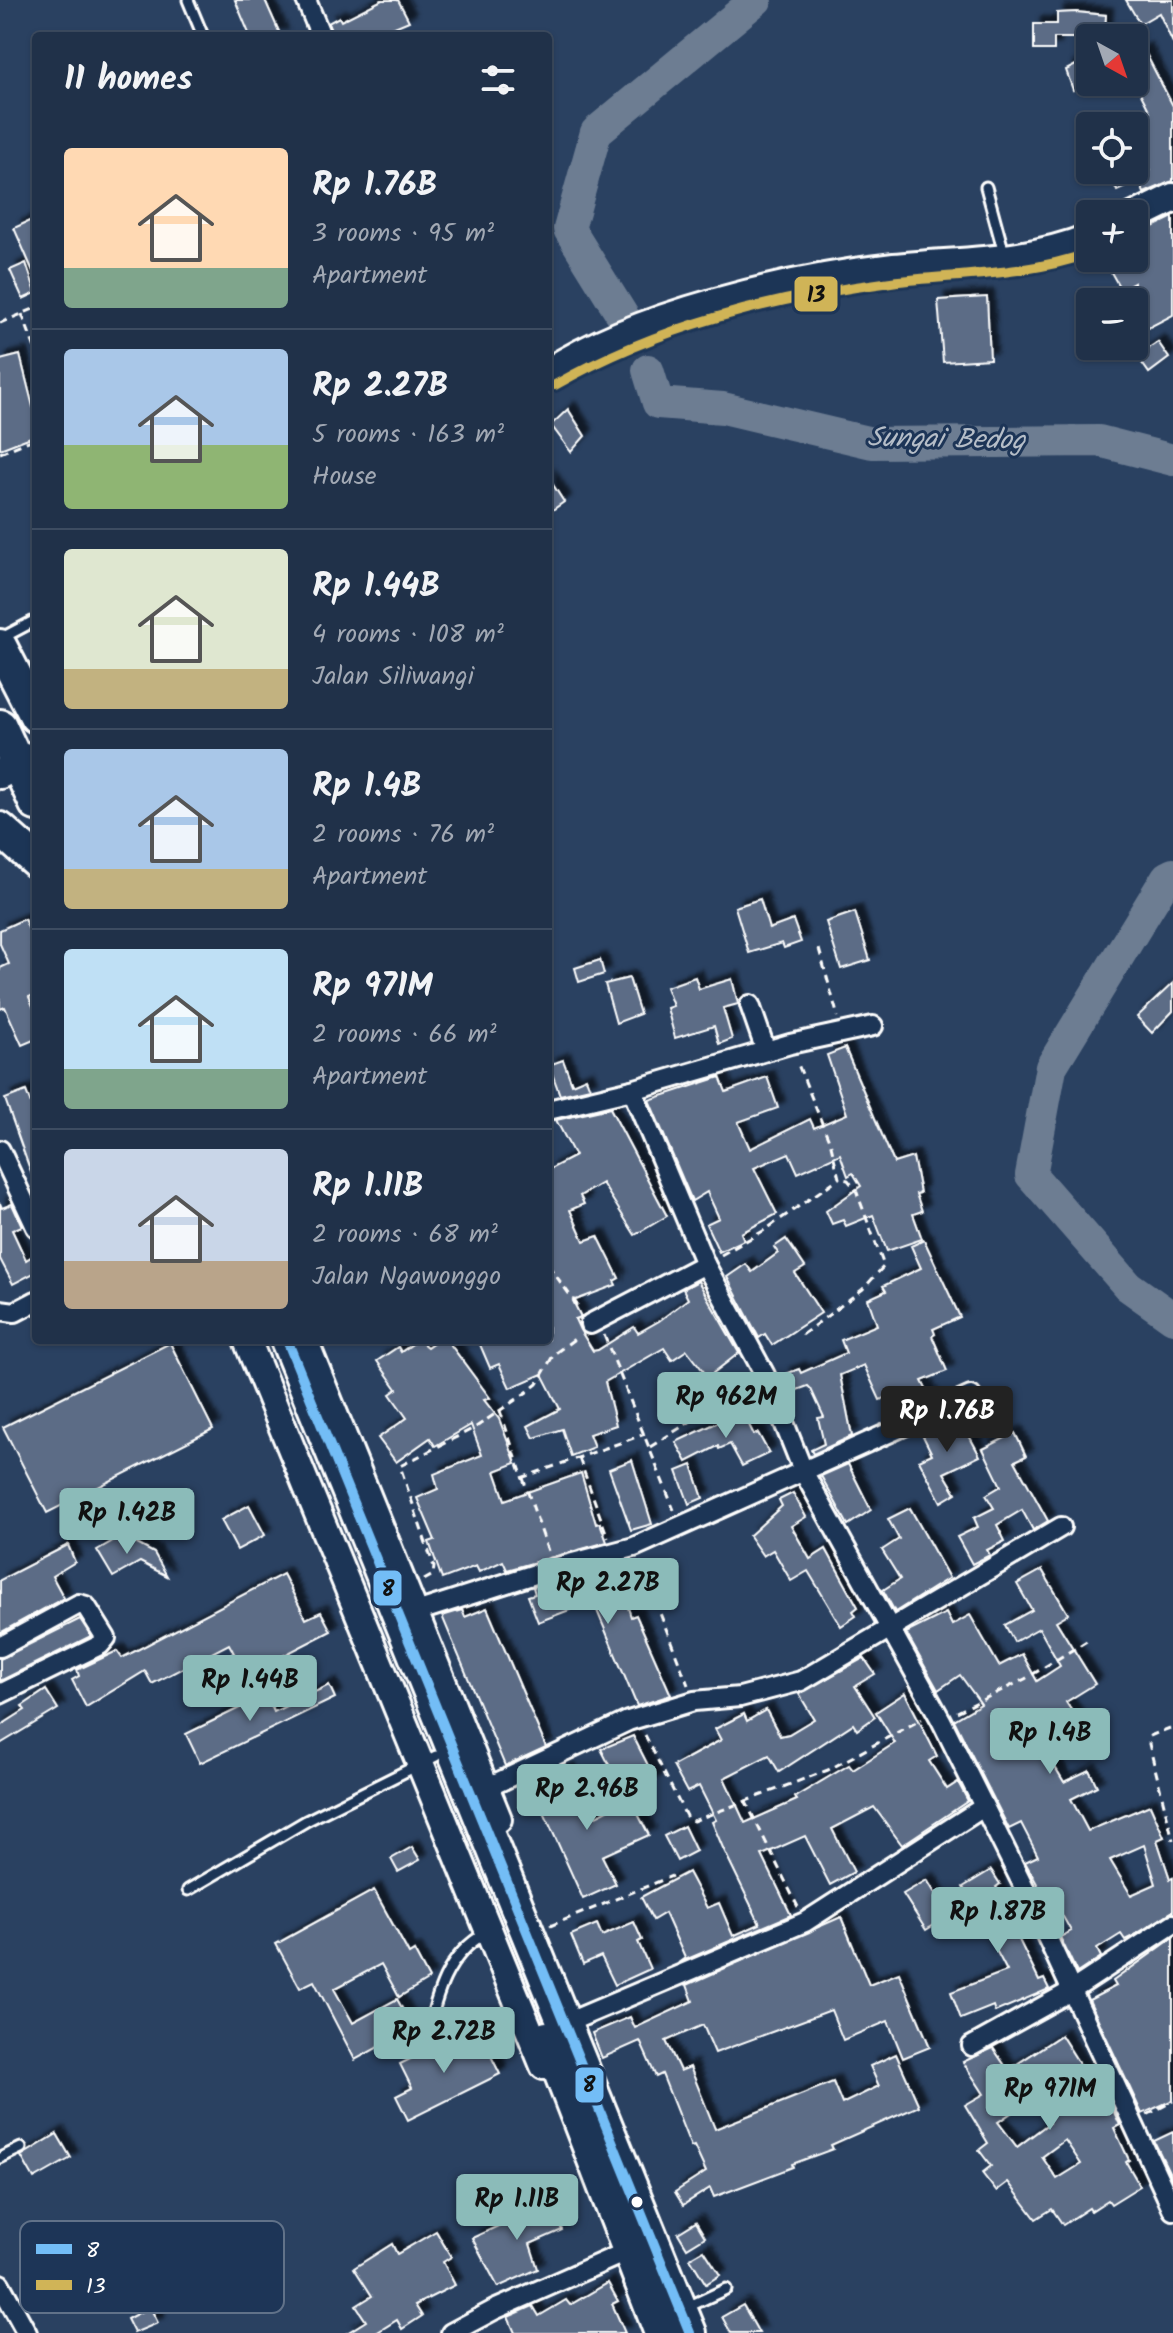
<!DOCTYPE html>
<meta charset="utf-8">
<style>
:root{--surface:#203149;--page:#283950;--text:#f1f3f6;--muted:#a2a9b4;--line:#3d4c61;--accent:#8bbbb9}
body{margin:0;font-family:Kalam,sans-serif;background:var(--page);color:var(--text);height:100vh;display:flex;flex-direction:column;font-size:30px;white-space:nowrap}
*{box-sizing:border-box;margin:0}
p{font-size:26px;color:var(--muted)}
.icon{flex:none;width:44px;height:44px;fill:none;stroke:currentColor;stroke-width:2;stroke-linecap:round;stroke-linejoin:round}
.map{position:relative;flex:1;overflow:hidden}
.details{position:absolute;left:32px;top:32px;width:520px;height:1312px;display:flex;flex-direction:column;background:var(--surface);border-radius:8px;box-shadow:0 2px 6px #0004,0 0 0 2px var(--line)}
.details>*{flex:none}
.needle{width:52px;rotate:140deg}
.controls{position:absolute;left:1076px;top:24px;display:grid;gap:16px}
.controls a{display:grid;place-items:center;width:72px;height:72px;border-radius:8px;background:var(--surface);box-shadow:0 2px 6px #0004,0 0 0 2px var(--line);font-size:40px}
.price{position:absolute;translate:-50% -68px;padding:0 18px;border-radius:8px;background:var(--accent);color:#111;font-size:26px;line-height:52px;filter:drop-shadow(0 2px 4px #0008)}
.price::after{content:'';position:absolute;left:50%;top:48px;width:24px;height:18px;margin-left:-12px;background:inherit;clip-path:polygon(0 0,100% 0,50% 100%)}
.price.active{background:#222;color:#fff}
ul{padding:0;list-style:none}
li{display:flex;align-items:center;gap:24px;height:200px;padding:0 32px}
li+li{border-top:2px solid var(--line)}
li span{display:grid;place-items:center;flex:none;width:224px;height:160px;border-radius:8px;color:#555}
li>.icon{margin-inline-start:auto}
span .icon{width:96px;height:96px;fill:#fffc;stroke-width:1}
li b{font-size:34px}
h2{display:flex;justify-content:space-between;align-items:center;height:96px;padding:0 32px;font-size:34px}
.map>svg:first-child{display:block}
</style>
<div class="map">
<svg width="1173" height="2333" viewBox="0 0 1173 2333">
<defs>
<filter id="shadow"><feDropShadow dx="7" dy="-7" stdDeviation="2" flood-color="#0009"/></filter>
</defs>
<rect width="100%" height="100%" fill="#2a4161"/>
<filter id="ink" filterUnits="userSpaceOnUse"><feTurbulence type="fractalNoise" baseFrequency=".0125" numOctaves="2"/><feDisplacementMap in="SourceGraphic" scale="16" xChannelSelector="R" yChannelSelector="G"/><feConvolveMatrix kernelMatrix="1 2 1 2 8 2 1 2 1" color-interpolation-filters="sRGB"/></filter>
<g filter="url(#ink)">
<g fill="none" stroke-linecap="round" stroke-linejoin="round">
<g stroke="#6d7d92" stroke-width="32">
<polyline points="626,321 569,229 596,132 756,0"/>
<polyline points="648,370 658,403 723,408 872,443 1099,441 1173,460"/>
<polyline points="1173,874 1167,877 1051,1067 1031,1175 1128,1286 1173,1318"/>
</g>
</g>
<g fill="#5b6c86" stroke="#fff" stroke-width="2" fill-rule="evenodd" filter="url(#shadow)">
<polygon points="235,0 265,0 281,36 250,36"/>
<polygon points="382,0 398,0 409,21 373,36 333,36 328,23 339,17 341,21"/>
<polygon points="1126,0 1173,0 1173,43 1159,13 1140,24"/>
<polygon points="1076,12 1106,15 1105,31 1095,31 1098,38 1090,38 1090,82 1073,90 1066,70 1088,59 1079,38 1054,38 1054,50 1034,50 1034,24 1057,24 1057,13"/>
<polygon points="1144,50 1173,106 1173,181 1144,193 1139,181 1117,191 1108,170 1150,170 1134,146 1134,122 1150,112 1134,81 1134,56"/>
<polygon points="1173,217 1173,315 1140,332 1134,324 1134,283 1121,290 1103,258 1134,258 1134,236"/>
<polygon points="36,218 36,278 14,228"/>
<polygon points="26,263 36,293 23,299 10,270"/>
<polygon points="987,297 990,359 943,362 938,300"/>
<polygon points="1158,342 1169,358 1149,373 1137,356"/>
<polygon points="20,355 33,407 36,405 36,435 0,449 0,360"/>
<polygon points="568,409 585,436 571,452 551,425"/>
<polygon points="548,477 564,502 548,513"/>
<polygon points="760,899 769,929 793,920 801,942 784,948 782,943 749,953 735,907"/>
<polygon points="855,912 870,960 841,969 826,922"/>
<polygon points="24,919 35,943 31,945 36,958 36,994 29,997 36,1013 36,1039 22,1045 5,1007 0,1009 0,968 9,964 0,944 0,930"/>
<polygon points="600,960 604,974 579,982 575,968"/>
<polygon points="695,977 699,989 732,979 738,1004 723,1008 732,1039 719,1044 714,1026 675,1038 667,1008 673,1006 666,987"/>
<polygon points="629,978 640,1014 616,1023 605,984"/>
<polygon points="1173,983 1173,1011 1152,1033 1137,1017"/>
<polygon points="845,1048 894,1163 913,1157 920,1193 916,1194 922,1211 913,1214 922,1239 887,1251 873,1215 846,1226 843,1220 832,1224 826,1211 861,1186 853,1173 848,1176 840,1154 798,1173 789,1153 754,1168 777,1214 741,1233 744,1240 719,1252 706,1224 719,1218 707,1192 692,1201 649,1100 720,1077 726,1092 767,1077 778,1108 738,1122 750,1149 810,1119 814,1128 847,1114 827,1055"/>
<polygon points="563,1060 572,1084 586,1078 590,1088 560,1095 549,1065"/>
<polygon points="26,1091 36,1118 34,1181 5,1099"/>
<polygon points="610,1108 667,1216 635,1235 602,1183 580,1196 584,1204 570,1210 584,1241 598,1236 619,1278 614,1281 616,1285 573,1301 581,1317 575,1319 580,1330 593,1351 598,1350 634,1327 638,1333 659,1321 688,1299 683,1289 698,1281 739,1353 708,1377 687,1350 672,1360 664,1348 605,1382 616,1425 589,1434 594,1447 571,1456 562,1429 534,1438 528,1426 560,1409 542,1374 510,1388 499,1364 490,1368 478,1340 548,1340 548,1170 575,1156 556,1120"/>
<polygon points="0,1203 2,1208 12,1204 22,1226 12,1230 26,1260 31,1257 36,1268 36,1272 13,1284 0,1259"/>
<polygon points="786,1239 805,1267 795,1273 821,1313 772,1345 765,1334 759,1338 727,1277 746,1264 752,1272 778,1253 774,1247"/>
<polygon points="924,1240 960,1317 933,1329 935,1334 932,1336 947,1371 922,1381 932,1401 901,1413 893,1395 880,1400 864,1365 840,1375 852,1436 813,1454 811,1450 824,1444 818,1418 824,1417 811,1389 808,1386 789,1393 783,1375 799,1369 801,1373 846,1353 841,1340 877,1325 868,1299 886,1291 883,1286 921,1268 911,1246"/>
<polygon points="418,1340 427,1347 437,1340 447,1340 490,1398 484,1400 499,1419 516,1463 495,1471 505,1500 581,1473 596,1524 600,1523 607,1542 507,1570 503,1561 479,1572 476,1566 442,1579 429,1542 435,1540 417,1498 438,1489 434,1474 482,1455 471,1425 435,1446 430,1438 396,1462 378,1438 407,1418 390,1394 397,1389 377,1361 398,1347 401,1352"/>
<polygon points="170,1343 213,1429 47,1513 3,1427"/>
<polygon points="742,1411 754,1435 758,1433 769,1453 742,1466 730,1444 719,1449 718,1446 687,1462 676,1442"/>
<polygon points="958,1415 980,1456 944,1473 956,1493 941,1502 919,1460 932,1454 921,1432"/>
<polygon points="1015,1433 1026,1456 1015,1461 1048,1521 1033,1530 1022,1510 997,1525 1005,1541 987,1550 990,1555 972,1564 957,1537 978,1527 974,1518 994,1508 986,1495 1001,1486 983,1449"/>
<polygon points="632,1460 652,1524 631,1530 609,1469"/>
<polygon points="848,1464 871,1510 848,1525 821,1476"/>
<polygon points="692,1465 703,1498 689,1504 677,1471"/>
<polygon points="793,1493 806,1517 791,1526 810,1559 826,1549 858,1607 853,1611 856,1616 841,1626 808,1571 791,1581 773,1550 763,1556 749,1536 782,1506 779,1500"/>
<polygon points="249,1505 265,1535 237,1550 221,1520"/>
<polygon points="910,1508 949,1578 895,1612 883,1590 900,1579 882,1550 899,1539 888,1519"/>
<polygon points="122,1536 154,1553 167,1576 140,1562 113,1577 97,1550"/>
<polygon points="68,1545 75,1562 52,1576 64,1598 0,1633 0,1580"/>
<polygon points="614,1565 631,1617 636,1615 671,1695 637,1706 593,1601 538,1622 528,1596 535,1594 533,1587"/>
<path d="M 1042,1570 L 1068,1614 L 1056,1621 L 1095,1684 L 1066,1702 L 1084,1730 L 1047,1754 L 1064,1782 L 1089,1770 L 1097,1786 L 1071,1799 L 1088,1831 L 1150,1805 L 1164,1837 L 1157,1840 L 1170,1879 L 1173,1878 L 1173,1911 L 1133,1936 L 1125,1940 L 1121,1934 L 1097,1949 L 1101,1957 L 1077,1973 L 1060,1937 L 1071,1931 L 1048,1890 L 1042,1893 L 1025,1862 L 1038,1856 L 1021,1823 L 1009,1829 L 954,1720 L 981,1704 L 960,1675 L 938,1690 L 906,1633 L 946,1613 L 952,1625 L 970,1615 L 999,1666 L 1022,1654 L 1037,1681 L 1060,1666 L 1039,1628 L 1014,1642 L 1005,1625 L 1032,1610 L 1017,1584 ZM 1144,1845 L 1156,1884 L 1131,1895 L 1110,1860 Z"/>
<polygon points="283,1574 306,1619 321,1612 331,1631 246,1675 229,1644 152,1684 145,1671 86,1707 72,1680 79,1676 77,1670 117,1651 122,1658"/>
<polygon points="487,1608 546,1747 505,1766 442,1616 462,1610 465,1617"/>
<polygon points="80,1619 91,1636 0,1681 0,1659"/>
<polygon points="864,1658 875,1674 855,1686 875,1717 857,1730 853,1724 779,1772 769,1755 724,1778 745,1823 797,1800 795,1797 849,1765 853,1770 895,1743 876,1712 905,1693 937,1756 929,1761 947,1789 958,1782 968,1801 902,1845 874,1807 832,1829 854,1872 830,1885 805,1836 762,1855 791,1915 678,1963 685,1958 665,1913 653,1920 641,1897 688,1872 707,1908 719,1903 733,1936 760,1924 723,1848 712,1822 716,1820 699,1786 687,1792 673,1766 721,1740 715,1729 744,1714 747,1721 766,1710 780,1736 789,1734 814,1719 799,1694"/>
<polygon points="329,1685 335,1698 200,1763 186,1734 250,1703 247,1697 263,1689 274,1712"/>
<polygon points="46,1690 58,1709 0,1744 0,1726 25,1710 22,1706"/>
<polygon points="633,1736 656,1781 625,1796 601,1749"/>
<polygon points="568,1770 590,1819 630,1799 649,1835 602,1856 616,1884 583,1899 532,1786"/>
<polygon points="684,1826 696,1851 677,1861 664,1836"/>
<polygon points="412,1847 420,1860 398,1872 391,1859"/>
<polygon points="991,1870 1000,1884 996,1887 1024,1937 1019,1940 1039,1981 1044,1979 1049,1989 995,2012 993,2006 961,2019 951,1992 1007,1971 963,1887"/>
<polygon points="927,1880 949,1916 926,1930 903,1894"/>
<polygon points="374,1890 409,1954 414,1951 429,1979 399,1997 381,1964 334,1989 353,2023 397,1999 413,2028 355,2060 314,1981 300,1988 276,1944"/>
<polygon points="841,1917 869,1985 899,1973 930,2047 903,2058 888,2021 843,2040 831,2010 715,2053 703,2025 666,2041 680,2071 690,2067 715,2129 833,2082 842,2104 879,2086 870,2066 896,2054 919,2106 831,2145 833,2149 792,2164 793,2167 714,2197 710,2188 683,2205 675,2192 706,2172 694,2146 691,2147 662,2074 656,2077 640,2041 602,2058 592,2033 630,2017 635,2028 693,2001 687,1985"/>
<polygon points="634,1922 642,1940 638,1942 650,1969 615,1985 601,1956 583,1964 571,1935 597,1924 602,1936"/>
<polygon points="1173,1938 1173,2100 1142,2114 1089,2000 1116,1986 1113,1981"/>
<polygon points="464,2033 475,2056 488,2050 500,2074 408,2120 396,2096 412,2088 400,2064"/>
<path d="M 1061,2035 L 1085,2073 L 1094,2069 L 1120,2125 L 1114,2128 L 1129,2160 L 1126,2162 L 1140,2186 L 1111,2204 L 1108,2200 L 1091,2211 L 1089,2208 L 1063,2225 L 1052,2209 L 1036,2219 L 1008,2182 L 996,2191 L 982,2173 L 991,2166 L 979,2150 L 988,2143 L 965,2105 L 984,2094 L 963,2062 L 993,2048 L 1008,2070 ZM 1033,2098 L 1049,2123 L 1017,2147 L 998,2122 ZM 1065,2140 L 1081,2164 L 1057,2179 L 1042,2157 Z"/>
<polygon points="1173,2132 1173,2180 1154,2141"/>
<polygon points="57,2134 71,2158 34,2179 21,2156"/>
<polygon points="548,2198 562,2230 530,2244 538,2269 498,2287 472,2238 505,2223 503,2218"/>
<polygon points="696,2222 705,2237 687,2248 678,2233"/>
<polygon points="436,2231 451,2257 443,2262 455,2285 415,2305 422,2316 402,2329 397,2320 376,2333 347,2333 366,2321 356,2306 372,2296 354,2268 392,2244 397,2254"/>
<polygon points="704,2250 720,2275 706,2284 690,2258"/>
<polygon points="608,2283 618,2301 612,2304 625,2333 515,2333 508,2317 533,2306 539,2316 566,2300 570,2305"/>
<polygon points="743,2305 759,2333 731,2333 722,2317"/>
<polygon points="150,2307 158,2323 134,2333 127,2319"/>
</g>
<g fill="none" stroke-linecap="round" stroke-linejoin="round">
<defs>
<g id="lane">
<polyline points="188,0 203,36"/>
<polyline points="986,187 1005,257"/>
<polyline points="0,639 36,620"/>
<polyline points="188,1890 306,1821 436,1756"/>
<path d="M 427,2037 C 436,1996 446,1955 486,1933"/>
<polyline points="0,2158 21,2148"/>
<polyline points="694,2304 726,2289"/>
</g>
<g id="street">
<polyline points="306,0 321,36"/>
<polyline points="750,1005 766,1051"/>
<polyline points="632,1090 790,1044 873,1026"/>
<polyline points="548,1110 632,1090 705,1264 765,1375 804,1473 941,1720 1022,1883 1173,2210"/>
<polyline points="0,1150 36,1227"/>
<polyline points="0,1310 15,1312 36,1301"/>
<polyline points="590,1324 705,1264"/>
<polyline points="416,1612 554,1568 634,1547 971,1396"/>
<polyline points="0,1647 79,1604 86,1606 106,1638 100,1645 0,1694"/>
<polyline points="486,1788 628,1721 694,1701 740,1697 801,1681 1061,1527"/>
<polyline points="578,2018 805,1922 982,1808"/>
<polyline points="972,2046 1071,1991 1173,1924"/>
<polyline points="0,2284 27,2333"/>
<polyline points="451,2333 494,2310 619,2255"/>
</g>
<g id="secondary">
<polyline points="247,1340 544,2066"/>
<polyline points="304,1340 498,1819"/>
</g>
<g id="primary">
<polyline points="1134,217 1173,198"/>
<path d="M 548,373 C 637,315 788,280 894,268 C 961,261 1026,264 1090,238"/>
<polyline points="0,774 36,755"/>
</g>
<g id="highway">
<polyline points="0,646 36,716"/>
<polyline points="0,726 36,804"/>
<polyline points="0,829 36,861"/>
<polyline points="287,1340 690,2333"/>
<polyline points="547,2038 661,2333"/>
</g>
</defs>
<use href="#lane" stroke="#fff" stroke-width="15"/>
<use href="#street" stroke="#fff" stroke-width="24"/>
<use href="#secondary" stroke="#fff" stroke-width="32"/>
<use href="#primary" stroke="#fff" stroke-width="34"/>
<use href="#highway" stroke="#fff" stroke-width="38"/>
<g stroke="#fff" stroke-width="3" stroke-dasharray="8 6" stroke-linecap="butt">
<polyline points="22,314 36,351"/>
<polyline points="0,323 36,308"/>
<polyline points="0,453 36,438"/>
<polyline points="819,949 838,1017"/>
<polyline points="721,1255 765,1230 839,1178 831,1145 797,1062"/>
<polyline points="548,1265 581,1310"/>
<polyline points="604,1335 674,1510"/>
<polyline points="802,1335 863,1289 884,1266 856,1190 848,1180 839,1178"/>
<polyline points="375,1341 377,1340"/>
<polyline points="500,1411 548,1551"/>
<polyline points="650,1447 748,1385"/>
<polyline points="579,1458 608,1538"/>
<polyline points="521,1478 645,1434"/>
<polyline points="640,1562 688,1685"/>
<polyline points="424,1580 433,1575 434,1567 400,1466 476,1427 527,1392 537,1384 554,1354 577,1337"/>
<polyline points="957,1712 1025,1679 1090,1639"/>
<polyline points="1170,1728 1150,1736 1149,1744 1173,1840"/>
<polyline points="645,1735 687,1818 693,1821 828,1770 922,1719"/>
<polyline points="745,1800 798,1907"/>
<polyline points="550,1926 672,1876"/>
<polyline points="1147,2115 1173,2101"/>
</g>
<use href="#lane" stroke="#1d3557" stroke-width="9"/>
<use href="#street" stroke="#1d3557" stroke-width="18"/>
<use href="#secondary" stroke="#1d3557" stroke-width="26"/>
<use href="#primary" stroke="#1d3557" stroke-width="28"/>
<use href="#highway" stroke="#1d3557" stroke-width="32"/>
<defs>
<polyline id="bus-1" points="287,1340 690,2333"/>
<path id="bus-2" d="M 555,385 C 658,326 774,297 891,282 C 959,274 1025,276 1090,253"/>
</defs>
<use href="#bus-1" stroke="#1d3557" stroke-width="16"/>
<use href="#bus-2" stroke="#1d3557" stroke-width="16"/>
<use href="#bus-1" stroke="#73bdf6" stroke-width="10"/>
<use href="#bus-2" stroke="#d0b457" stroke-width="10"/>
</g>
</g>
<circle fill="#fff" stroke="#1d3557" stroke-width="3" cx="637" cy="2202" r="7"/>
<g text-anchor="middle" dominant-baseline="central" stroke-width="6" stroke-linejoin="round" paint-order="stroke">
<g font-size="28" font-style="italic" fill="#b6bec8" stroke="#1d3557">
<text transform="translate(946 440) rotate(1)">Sungai Bedog</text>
</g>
</g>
<rect x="20" y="2221" width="264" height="92" rx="12" fill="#1d3557" stroke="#617289" stroke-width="2"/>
<rect x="36" y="2244" width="36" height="10" fill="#73bdf6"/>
<rect x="36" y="2280" width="36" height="10" fill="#d0b457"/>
<g font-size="22" fill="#fff">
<text x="86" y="2257">8</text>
<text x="86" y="2293">13</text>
</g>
<g stroke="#1d3557" stroke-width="3">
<rect x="793" y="275" width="46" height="38" rx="8" fill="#d0b457"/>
<rect x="372" y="1569" width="31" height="38" rx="8" fill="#73bdf6"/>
<rect x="574" y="2066" width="31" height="38" rx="8" fill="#73bdf6"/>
</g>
<g font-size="22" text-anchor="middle" font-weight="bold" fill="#111">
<text x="816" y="302">13</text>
<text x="388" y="1596">8</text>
<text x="589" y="2092">8</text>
</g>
</svg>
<div class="controls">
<a><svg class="needle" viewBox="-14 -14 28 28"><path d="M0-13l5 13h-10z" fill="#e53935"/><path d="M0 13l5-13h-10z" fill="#a2a9b4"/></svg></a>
<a><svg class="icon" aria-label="locate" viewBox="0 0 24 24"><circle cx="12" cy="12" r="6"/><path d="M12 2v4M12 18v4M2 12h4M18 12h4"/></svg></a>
<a>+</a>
<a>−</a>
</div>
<b class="price" style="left:726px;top:1440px">Rp 962M</b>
<b class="price active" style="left:947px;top:1454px">Rp 1.76B</b>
<b class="price" style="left:127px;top:1556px">Rp 1.42B</b>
<b class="price" style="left:608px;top:1626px">Rp 2.27B</b>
<b class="price" style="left:250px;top:1723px">Rp 1.44B</b>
<b class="price" style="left:1050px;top:1776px">Rp 1.4B</b>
<b class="price" style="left:587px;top:1832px">Rp 2.96B</b>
<b class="price" style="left:998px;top:1955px">Rp 1.87B</b>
<b class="price" style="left:444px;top:2075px">Rp 2.72B</b>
<b class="price" style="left:1050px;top:2132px">Rp 971M</b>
<b class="price" style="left:517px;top:2242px">Rp 1.11B</b>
<section class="details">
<h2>11 homes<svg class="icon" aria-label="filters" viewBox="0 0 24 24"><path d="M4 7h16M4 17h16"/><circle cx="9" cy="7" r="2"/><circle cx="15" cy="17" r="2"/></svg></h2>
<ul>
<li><span style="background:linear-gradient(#ffd9b3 75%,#7fa58c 0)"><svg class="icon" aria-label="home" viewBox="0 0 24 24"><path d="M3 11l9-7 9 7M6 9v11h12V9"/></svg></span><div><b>Rp 1.76B</b><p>3 rooms · 95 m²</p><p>Apartment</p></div></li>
<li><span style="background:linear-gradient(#a9c7e8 60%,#8fb573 0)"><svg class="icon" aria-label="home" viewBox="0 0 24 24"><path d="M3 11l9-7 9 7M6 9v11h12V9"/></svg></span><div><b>Rp 2.27B</b><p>5 rooms · 163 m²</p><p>House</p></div></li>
<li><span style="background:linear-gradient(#dfe7d0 75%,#c2b280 0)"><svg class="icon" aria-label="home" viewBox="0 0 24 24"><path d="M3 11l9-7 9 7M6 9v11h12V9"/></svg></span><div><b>Rp 1.44B</b><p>4 rooms · 108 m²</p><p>Jalan Siliwangi</p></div></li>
<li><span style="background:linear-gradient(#a9c7e8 75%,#c2b280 0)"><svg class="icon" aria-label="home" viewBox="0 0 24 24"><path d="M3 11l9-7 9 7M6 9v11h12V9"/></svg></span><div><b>Rp 1.4B</b><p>2 rooms · 76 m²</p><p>Apartment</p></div></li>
<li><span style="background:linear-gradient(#bfe0f5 75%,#7fa58c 0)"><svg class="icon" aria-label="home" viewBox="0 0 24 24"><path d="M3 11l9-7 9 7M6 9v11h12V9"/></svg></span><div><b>Rp 971M</b><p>2 rooms · 66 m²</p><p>Apartment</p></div></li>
<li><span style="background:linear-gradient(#c9d6e8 70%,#b9a48a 0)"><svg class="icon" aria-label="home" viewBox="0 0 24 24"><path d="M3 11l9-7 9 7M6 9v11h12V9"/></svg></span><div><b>Rp 1.11B</b><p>2 rooms · 68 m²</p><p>Jalan Ngawonggo</p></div></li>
</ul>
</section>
</div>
